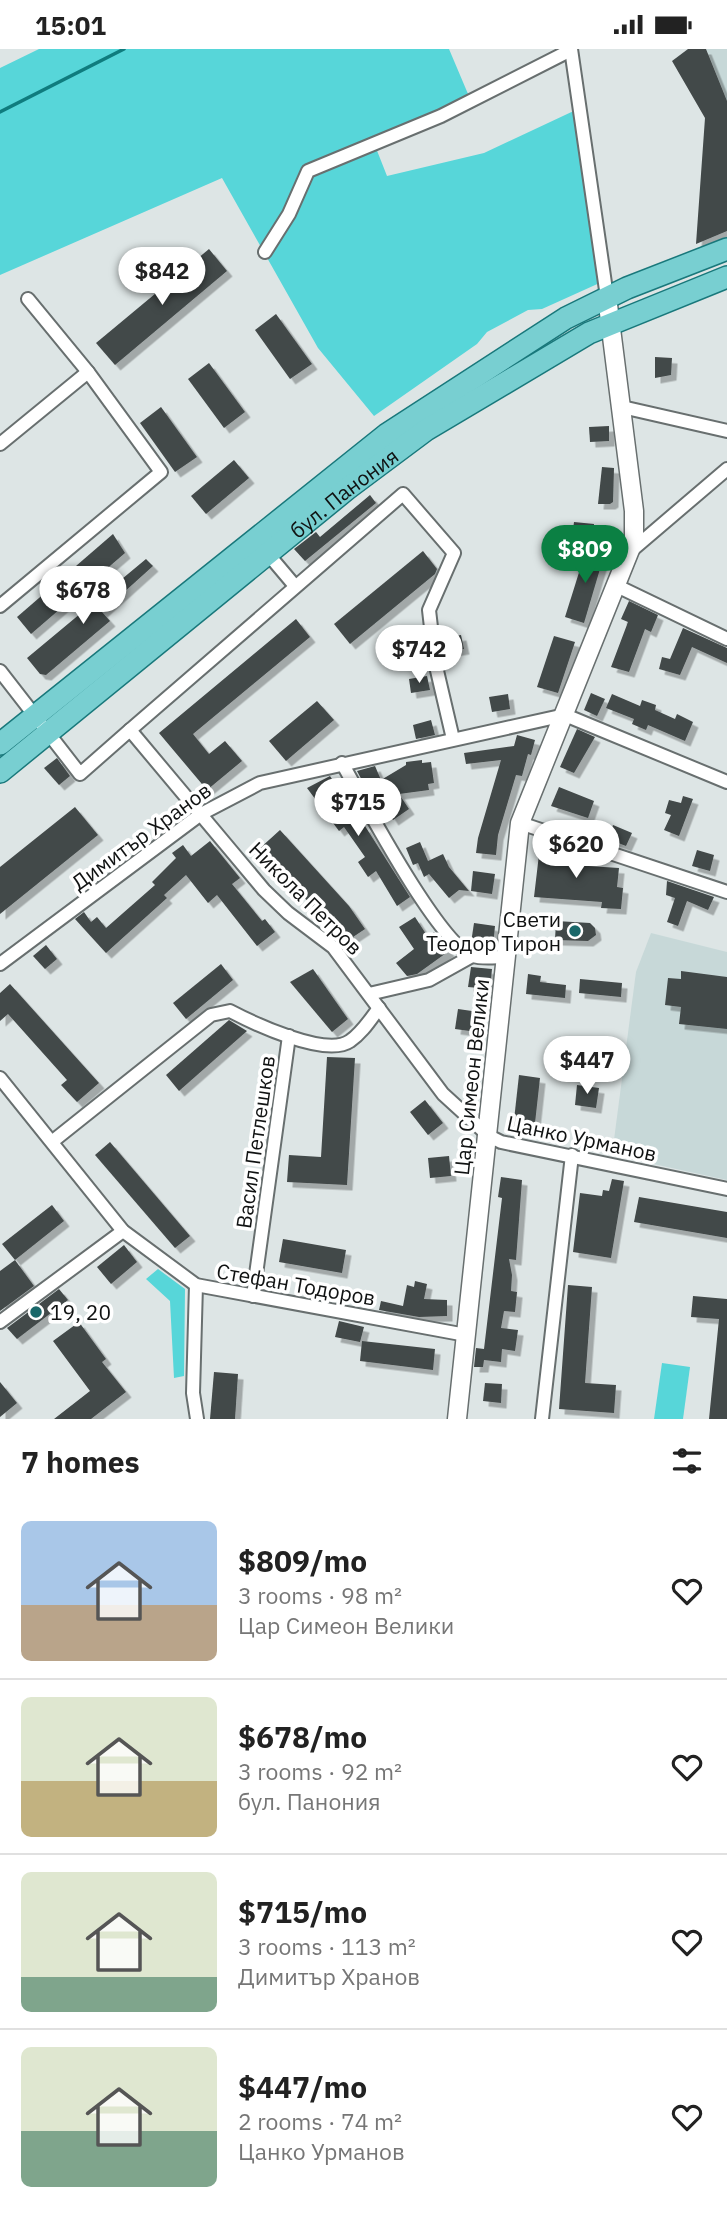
<!DOCTYPE html>
<meta charset="utf-8">
<style>
:root{--surface:#fff;--page:#f6f6f6;--text:#222;--muted:#767676;--line:#e0e0e0;--accent:#0b8043}
body{margin:0;font-family:"IBM Plex Sans",sans-serif;background:var(--page);color:var(--text);height:100vh;display:flex;flex-direction:column;font-size:26px;white-space:nowrap}
*{box-sizing:border-box;margin:0}
p{font-size:23px;color:var(--muted)}
.icon{flex:none;width:38px;height:38px;fill:none;stroke:currentColor;stroke-width:2;stroke-linecap:round;stroke-linejoin:round}
.map{position:relative;height:1370px;overflow:hidden}
.sheet{display:flex;flex-direction:column;background:var(--surface);flex:1}
.sheet>*{flex:none}
.price{position:absolute;translate:-50% -60px;padding:0 16px;border-radius:24px;background:#fff;color:#222;font-size:23px;line-height:46px;filter:drop-shadow(0 2px 4px #0008)}
.price::after{content:'';position:absolute;left:50%;top:42px;width:21px;height:16px;margin-left:-10px;background:inherit;clip-path:polygon(0 0,100% 0,50% 100%)}
.price.current{background:var(--accent);color:#fff}
ul{padding:0;list-style:none}
li{display:flex;align-items:center;gap:21px;height:175px;padding:0 21px}
li+li{border-top:2px solid var(--line)}
li span{display:grid;place-items:center;flex:none;width:196px;height:140px;border-radius:10px;color:#555}
li>.icon{margin-inline-start:auto}
span .icon{width:84px;height:84px;fill:#fffc;stroke-width:1}
li b{font-size:30px}
h2{display:flex;justify-content:space-between;align-items:center;height:84px;padding:0 21px;font-size:30px}
.status{display:flex;justify-content:space-between;align-items:center;height:49px;padding:0 35px;background:var(--surface);direction:ltr}
.status svg{height:19px;fill:currentColor}
.map>svg:first-child{display:block}
</style>
<div class="status"><b>15:01</b><svg viewBox="0 0 49 12"><path d="M0 12V9h3v3zM5 12V6h3v6zM10 12V3h3v9zM15 12V0h3v12zM26 1h20v11H26zM47 4h2v5h-2z"/></svg></div>
<div class="map">
<svg width="727" height="1370" viewBox="0 0 727 1370">
<defs>
<filter id="shadow"><feDropShadow dx="5.5" dy="5.5" stdDeviation="0" flood-color="#0004"/></filter>
</defs>
<rect width="100%" height="100%" fill="#dde5e5"/>
<g fill="#c7d8d8">
<polygon points="706,0 727,0 727,52"/>
<polygon points="651,884 727,903 727,1131 612,1106 636,923"/>
</g>
<g fill="#57d6d9">
<polygon points="39,0 449,0 471,52 374,94 387,127 484,104 580,59 604,232 542,260 528,261 487,283 477,295 374,367 318,299 222,129 0,226 0,19"/>
<polygon points="158,1220 185,1240 184,1327 174,1329 170,1252 146,1230"/>
<polygon points="662,1314 690,1318 683,1370 654,1370"/>
</g>
<g fill="none" stroke-linecap="round" stroke-linejoin="round">
<polyline stroke="#0f7c7e" stroke-width="3.5" points="0,63 124,0"/>
</g>
<g fill="#424848" filter="url(#shadow)">
<polygon points="688,0 706,0 727,52 727,182 696,195 705,69 672,12"/>
<polygon points="209,200 227,222 115,316 96,294"/>
<polygon points="276,265 312,315 290,330 255,281"/>
<polygon points="655,308 672,309 671,326 655,329"/>
<polygon points="209,314 245,363 224,379 188,330"/>
<polygon points="161,358 197,408 175,423 140,374"/>
<polygon points="609,377 609,392 590,393 589,378"/>
<polygon points="234,411 249,429 206,465 191,447"/>
<polygon points="602,418 614,419 613,453 610,455 598,455"/>
<polygon points="370,446 376,454 305,512 294,500 316,483 320,488"/>
<polygon points="574,473 594,475 593,491 572,489"/>
<polygon points="113,485 125,504 31,585 17,568"/>
<polygon points="587,498 605,503 584,574 565,568"/>
<polygon points="423,502 437,520 435,525 350,595 334,575"/>
<polygon points="146,510 153,517 102,563 110,572 46,626 40,625 27,609"/>
<polygon points="629,552 658,566 651,583 645,580 629,623 611,618 628,573 621,570"/>
<polygon points="296,570 310,588 193,685 209,705 225,692 242,712 207,741 159,684"/>
<polygon points="683,579 727,599 727,614 692,598 680,626 659,620 662,608 670,610"/>
<polygon points="461,586 464,600 445,603 443,589"/>
<polygon points="554,587 575,593 558,644 537,638"/>
<polygon points="402,597 404,611 386,614 384,600"/>
<polygon points="427,627 430,641 411,644 409,630"/>
<polygon points="591,644 605,650 597,667 584,661"/>
<polygon points="508,645 510,660 492,663 489,648"/>
<polygon points="612,645 640,657 642,651 656,656 655,661 675,670 677,665 693,673 685,692 648,676 646,681 632,675 634,670 606,659"/>
<polygon points="317,652 334,671 286,712 269,692"/>
<polygon points="431,671 435,686 416,690 413,676"/>
<polygon points="577,680 595,688 574,724 560,718"/>
<polygon points="517,686 535,691 531,706 528,705 522,727 516,726 498,786 496,806 476,804 478,789 501,711 466,715 464,704 514,697"/>
<polygon points="57,709 70,727 59,736 44,719"/>
<polygon points="422,711 422,714 431,713 434,734 428,735 429,741 399,745 409,760 393,771 369,733 364,735 357,722 375,717 381,731 406,716 406,713"/>
<polygon points="330,727 340,742 335,745 361,780 365,777 410,848 397,857 376,822 368,828 358,813 365,808 344,778 339,782 307,739"/>
<polygon points="559,738 594,752 588,769 551,757"/>
<polygon points="683,747 693,750 679,787 664,781 671,766 665,764 669,751 681,754"/>
<polygon points="75,758 98,786 0,865 0,818"/>
<polygon points="613,776 632,784 626,797 608,790"/>
<polygon points="280,781 349,857 365,880 350,890 334,867 327,873 259,800"/>
<polygon points="210,792 240,829 232,835 262,872 265,870 275,883 257,897 217,846 208,854 186,826 164,846 167,849 106,904 75,870 84,863 91,873 97,868 106,879 155,836 152,833 176,809 172,804 183,796 191,807"/>
<polygon points="420,793 428,812 443,805 449,818 469,842 459,841 449,849 429,825 424,828 418,814 413,816 406,799"/>
<polygon points="540,797 575,802 573,816 619,819 617,838 623,839 621,860 601,859 602,853 534,848"/>
<polygon points="697,801 714,806 710,822 692,817"/>
<polygon points="473,822 495,825 492,845 471,842"/>
<polygon points="667,832 714,848 708,861 687,852 678,877 667,873 675,849 666,846"/>
<polygon points="415,868 428,888 434,883 449,902 417,925 407,927 396,914 414,900 399,878"/>
<polygon points="556,872 590,874 595,879 596,886 588,892 555,891"/>
<polygon points="474,874 495,877 493,897 471,894"/>
<polygon points="46,896 57,910 45,920 33,907"/>
<polygon points="221,915 233,931 186,970 173,954"/>
<polygon points="471,918 492,920 490,940 468,938"/>
<polygon points="313,920 348,970 332,983 290,933"/>
<polygon points="681,922 727,928 727,980 679,975 681,958 665,956 668,929 681,930"/>
<polygon points="528,925 541,927 540,933 566,936 565,949 526,945"/>
<polygon points="580,930 622,934 621,948 579,944"/>
<polygon points="10,935 99,1034 77,1053 61,1036 67,1031 8,965 0,972 0,944"/>
<polygon points="458,960 479,963 477,983 455,980"/>
<polygon points="229,971 247,982 179,1042 166,1026"/>
<polygon points="327,1008 355,1009 347,1136 287,1133 289,1106 321,1108"/>
<polygon points="519,1026 540,1029 534,1083 513,1080"/>
<polygon points="577,1036 599,1039 596,1059 575,1056"/>
<polygon points="425,1051 443,1074 428,1086 410,1063"/>
<polygon points="110,1093 190,1187 175,1199 95,1106"/>
<polygon points="449,1107 451,1127 430,1129 428,1109"/>
<polygon points="501,1128 522,1131 516,1211 509,1210 512,1226 511,1242 517,1243 515,1263 504,1262 501,1279 518,1281 515,1302 502,1300 501,1313 484,1311 483,1318 474,1318 476,1299 484,1300 502,1149 498,1148"/>
<polygon points="612,1130 624,1132 611,1209 573,1203 580,1144 602,1147 603,1141 609,1142"/>
<polygon points="639,1148 727,1163 727,1189 634,1173"/>
<polygon points="52,1156 64,1172 15,1211 2,1195"/>
<polygon points="283,1190 346,1201 342,1224 279,1213"/>
<polygon points="124,1196 137,1213 111,1235 97,1218"/>
<polygon points="15,1211 34,1237 0,1262 0,1222"/>
<polygon points="415,1232 427,1235 424,1250 447,1251 447,1267 419,1268 379,1261 381,1252 403,1257 407,1236 414,1238"/>
<polygon points="568,1236 592,1238 585,1334 616,1336 614,1364 559,1360"/>
<polygon points="59,1240 68,1251 17,1290 7,1279"/>
<polygon points="693,1247 727,1250 727,1370 709,1370 719,1270 691,1268"/>
<polygon points="339,1272 364,1278 360,1293 335,1288"/>
<polygon points="79,1273 106,1310 102,1313 126,1343 91,1370 54,1370 90,1342 53,1292"/>
<polygon points="362,1292 435,1300 433,1321 360,1312"/>
<polygon points="214,1323 238,1325 235,1370 210,1370"/>
<polygon points="0,1333 17,1354 0,1368"/>
<polygon points="485,1334 502,1335 501,1354 483,1352"/>
</g>
<g fill="none" stroke-linecap="round" stroke-linejoin="round">
<defs>
<g id="street">
<polyline points="571,0 607,248"/>
<polyline points="265,203 289,165 308,122 441,67 571,1"/>
<polyline points="622,358 727,382"/>
<polyline points="0,395 88,323"/>
<polyline points="631,502 727,420"/>
<polyline points="268,505 295,537"/>
<polyline points="617,537 727,590"/>
<polyline points="0,557 161,423 88,323 28,250"/>
<polyline points="0,622 80,725 130,681 264,841 288,864 333,898 443,1045 489,1087 501,1093 727,1140"/>
<polyline points="130,681 403,445 454,504 429,561 435,613 453,690"/>
<path d="M 342,714 C 363,751 439,896 473,907 C 482,910 496,908 506,908"/>
<polyline points="520,774 727,843"/>
<polyline points="0,915 201,765 260,734 565,666 727,733"/>
<polyline points="369,945 429,931 472,907"/>
<polyline points="0,1029 123,1182 196,1236 466,1286"/>
<path d="M 53,1092 L 211,966 L 230,962 C 253,974 326,1009 350,992 C 362,984 370,971 379,959"/>
<polyline points="196,1236 193,1344 197,1370"/>
<polyline points="253,1247 289,987"/>
<polyline points="0,1273 123,1182"/>
<polyline points="542,1370 572,1106"/>
</g>
<polyline id="secondary" points="457,1370 520,774 634,491 634,462 607,248"/>
<g id="primary">
<polyline points="0,695 387,385 566,269 627,239 727,200"/>
<path id="s1" d="M 0,723 L 347,440 L 426,381 L 589,284 L 727,228"/>
</g>
</defs>
<use href="#street" stroke="#686f6f" stroke-width="16"/>
<use href="#secondary" stroke="#686f6f" stroke-width="21"/>
<use href="#primary" stroke="#19787b" stroke-width="24"/>
<use href="#street" stroke="#fff" stroke-width="12"/>
<use href="#secondary" stroke="#fff" stroke-width="18"/>
<use href="#primary" stroke="#78cfd1" stroke-width="21"/>
</g>
<g fill="#196769" stroke="#fff" stroke-width="2.5">
<circle cx="575" cy="882" r="7"/>
<circle cx="36" cy="1263" r="7"/>
</g>
<g text-anchor="middle" dominant-baseline="central" stroke-width="7" stroke-linejoin="round" paint-order="stroke">
<g font-size="21" fill="#101212" stroke="#fff">
<text stroke="none"><textPath href="#s1" startOffset="443">бул. Панония</textPath></text>
<text transform="translate(141 787) rotate(-36)">Димитър Хранов</text>
<text transform="translate(306 849) rotate(45)">Никола Петров</text>
<text transform="translate(471 1028) rotate(-84)">Цар Симеон Велики</text>
<text transform="translate(582 1089) rotate(12)">Цанко Урманов</text>
<text transform="translate(255 1093) rotate(-82)">Васил Петлешков</text>
<text transform="translate(296 1235) rotate(10)">Стефан Тодоров</text>
</g>
<g font-size="21" fill="#101212" stroke="#fff" text-anchor="end">
<text x="561" y="870">Свети<tspan x="561" dy="24">Теодор Тирон</tspan></text>
<text x="50" y="1263" text-anchor="start">19, 20</text>
</g>
</g>
</svg>
<b class="price" style="left:162px;top:258px">$842</b>
<b class="price current" style="left:585px;top:536px">$809</b>
<b class="price" style="left:83px;top:577px">$678</b>
<b class="price" style="left:419px;top:636px">$742</b>
<b class="price" style="left:358px;top:789px">$715</b>
<b class="price" style="left:576px;top:831px">$620</b>
<b class="price" style="left:587px;top:1047px">$447</b>
</div>
<section class="sheet">
<h2>7 homes<svg class="icon" aria-label="filters" viewBox="0 0 24 24"><path d="M4 7h16M4 17h16"/><circle cx="9" cy="7" r="2"/><circle cx="15" cy="17" r="2"/></svg></h2>
<ul>
<li><span style="background:linear-gradient(#a9c7e8 60%,#b9a48a 0)"><svg class="icon" aria-label="home" viewBox="0 0 24 24"><path d="M3 11l9-7 9 7M6 9v11h12V9"/></svg></span><div><b>$809/mo</b><p>3 rooms · 98 m²</p><p>Цар Симеон Велики</p></div><svg class="icon" aria-label="heart" viewBox="0 0 24 24"><path d="M12 20l-8-8c-3-5 5-10 8-4 3-6 11-1 8 4z"/></svg></li>
<li><span style="background:linear-gradient(#dfe7d0 60%,#c2b280 0)"><svg class="icon" aria-label="home" viewBox="0 0 24 24"><path d="M3 11l9-7 9 7M6 9v11h12V9"/></svg></span><div><b>$678/mo</b><p>3 rooms · 92 m²</p><p>бул. Панония</p></div><svg class="icon" aria-label="heart" viewBox="0 0 24 24"><path d="M12 20l-8-8c-3-5 5-10 8-4 3-6 11-1 8 4z"/></svg></li>
<li><span style="background:linear-gradient(#dfe7d0 75%,#7fa58c 0)"><svg class="icon" aria-label="home" viewBox="0 0 24 24"><path d="M3 11l9-7 9 7M6 9v11h12V9"/></svg></span><div><b>$715/mo</b><p>3 rooms · 113 m²</p><p>Димитър Хранов</p></div><svg class="icon" aria-label="heart" viewBox="0 0 24 24"><path d="M12 20l-8-8c-3-5 5-10 8-4 3-6 11-1 8 4z"/></svg></li>
<li><span style="background:linear-gradient(#dfe7d0 60%,#7fa58c 0)"><svg class="icon" aria-label="home" viewBox="0 0 24 24"><path d="M3 11l9-7 9 7M6 9v11h12V9"/></svg></span><div><b>$447/mo</b><p>2 rooms · 74 m²</p><p>Цанко Урманов</p></div><svg class="icon" aria-label="heart" viewBox="0 0 24 24"><path d="M12 20l-8-8c-3-5 5-10 8-4 3-6 11-1 8 4z"/></svg></li>
</ul>
</section>
